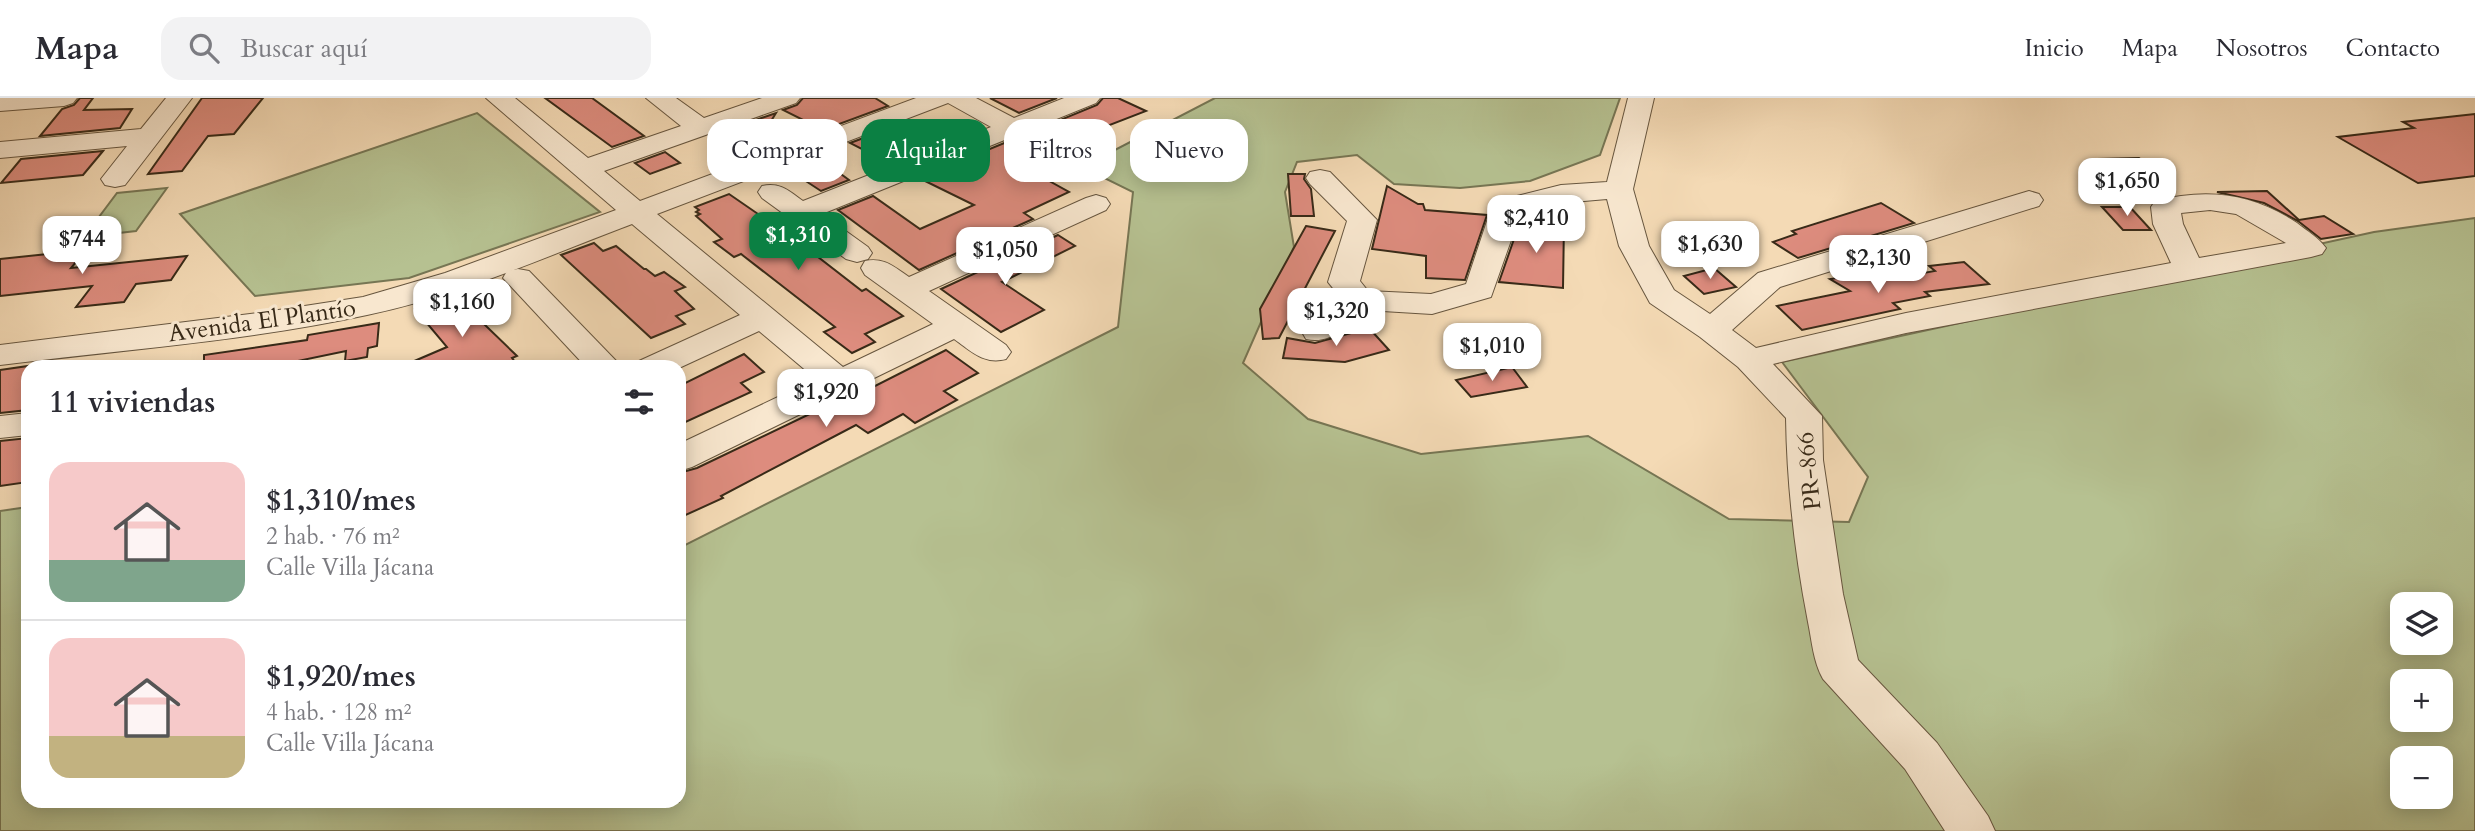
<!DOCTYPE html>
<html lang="es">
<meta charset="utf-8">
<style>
:root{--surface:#fff;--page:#f2f2f3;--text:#2b2b33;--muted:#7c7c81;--line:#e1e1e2;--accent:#0b8043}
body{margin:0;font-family:Cardo,serif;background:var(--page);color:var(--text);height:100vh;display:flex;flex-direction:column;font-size:26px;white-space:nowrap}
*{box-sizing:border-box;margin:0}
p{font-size:23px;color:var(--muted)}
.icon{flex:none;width:38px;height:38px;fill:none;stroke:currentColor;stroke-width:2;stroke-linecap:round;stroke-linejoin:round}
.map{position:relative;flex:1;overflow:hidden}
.panel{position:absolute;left:21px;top:262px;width:665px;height:448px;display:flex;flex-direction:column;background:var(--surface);border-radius:21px;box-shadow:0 4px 18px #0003}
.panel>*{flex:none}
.hud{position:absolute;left:707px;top:21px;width:665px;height:63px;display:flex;gap:14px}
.tools{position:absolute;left:2390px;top:494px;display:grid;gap:14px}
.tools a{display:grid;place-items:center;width:63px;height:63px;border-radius:14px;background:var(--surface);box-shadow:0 4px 18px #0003;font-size:35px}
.price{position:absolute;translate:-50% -60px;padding:0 16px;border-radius:14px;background:#fff;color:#222;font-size:23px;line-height:46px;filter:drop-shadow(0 2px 4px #0008)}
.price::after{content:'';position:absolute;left:50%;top:42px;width:21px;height:16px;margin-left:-10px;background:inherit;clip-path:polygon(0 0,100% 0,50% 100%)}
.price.current{background:var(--accent);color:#fff}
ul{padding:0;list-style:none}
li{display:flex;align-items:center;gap:21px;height:175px;padding:0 28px}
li+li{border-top:2px solid var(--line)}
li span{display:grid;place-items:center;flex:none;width:196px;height:140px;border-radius:21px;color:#555}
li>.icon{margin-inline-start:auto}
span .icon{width:84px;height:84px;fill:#fffc;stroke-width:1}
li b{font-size:30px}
h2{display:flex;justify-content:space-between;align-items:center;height:84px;padding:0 28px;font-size:30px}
.pill{padding:0 24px;border-radius:21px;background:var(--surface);box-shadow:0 4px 18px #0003;font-size:24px;line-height:63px}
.pill.current{background:var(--accent);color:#fff}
header{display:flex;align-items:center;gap:42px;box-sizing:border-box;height:98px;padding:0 35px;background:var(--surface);border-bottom:2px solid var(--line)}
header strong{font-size:33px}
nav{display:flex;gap:38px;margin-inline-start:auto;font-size:24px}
.search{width:490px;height:63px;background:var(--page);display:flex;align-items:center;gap:18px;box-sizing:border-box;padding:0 24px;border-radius:21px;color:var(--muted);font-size:26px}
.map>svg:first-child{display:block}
</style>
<header>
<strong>Mapa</strong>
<div class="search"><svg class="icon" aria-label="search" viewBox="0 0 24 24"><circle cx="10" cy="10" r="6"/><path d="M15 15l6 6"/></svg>Buscar aquí</div>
<nav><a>Inicio</a><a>Mapa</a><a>Nosotros</a><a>Contacto</a></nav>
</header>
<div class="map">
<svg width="2475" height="733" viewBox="0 0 2475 733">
<rect width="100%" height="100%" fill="#f4dab5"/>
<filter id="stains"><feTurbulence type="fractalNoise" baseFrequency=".00286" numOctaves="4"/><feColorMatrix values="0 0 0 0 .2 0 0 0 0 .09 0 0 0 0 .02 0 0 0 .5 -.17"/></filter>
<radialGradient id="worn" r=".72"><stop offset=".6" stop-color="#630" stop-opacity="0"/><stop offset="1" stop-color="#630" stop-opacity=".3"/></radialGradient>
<g fill="#b6c191" stroke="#777654" stroke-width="2" fill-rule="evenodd">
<path d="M 1215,0 L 1620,0 L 1600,57 L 1530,83 L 1460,90 L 1394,86 L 1357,57 L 1297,64 L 1285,94 L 1294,149 L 1243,265 L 1308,321 L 1421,356 L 1588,338 L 1729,421 L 1849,424 L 1868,379 L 1782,264 L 2374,134 L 2475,120 L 2475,733 L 0,733 L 0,413 L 28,409 L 28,704 L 679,704 L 679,450 L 1118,229 L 1133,94 L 1082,69 ZM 2403,506 L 2441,506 L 2441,544 L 2403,544 ZM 2403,583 L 2441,583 L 2441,621 L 2403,621 ZM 2403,660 L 2441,660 L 2441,698 L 2403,698 Z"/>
<polygon points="477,15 600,114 409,180 255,198 180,116"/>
<polygon points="167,90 136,133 84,139 117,95"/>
</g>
<g fill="#dd8c7e" stroke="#382a18" stroke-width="2">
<polygon points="80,0 93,0 84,12 132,11 120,30 40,38 62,11 74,7"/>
<polygon points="202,0 263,0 234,36 208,38 182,73 148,76"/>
<polygon points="545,0 592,0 644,38 612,49"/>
<polygon points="803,0 875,0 888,8 823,32 783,12 797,7"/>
<polygon points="990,0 1057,0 1019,15"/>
<polygon points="1103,0 1118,0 1146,13 1024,60 1034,65 1024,69 1069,94 1024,115 1033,121 919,172 838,112 873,98 920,131 974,107 919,80 1097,7"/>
<polygon points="776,15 763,36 747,25"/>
<polygon points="2475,16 2475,78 2418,85 2338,39 2414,30 2403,24"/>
<polygon points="912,22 948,43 891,66 850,45"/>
<polygon points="103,53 83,77 1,85 21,61"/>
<polygon points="665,54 680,65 650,76 635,65"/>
<polygon points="819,60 849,82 821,93 789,72"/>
<polygon points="2139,60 2164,80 2125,82 2100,61"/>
<polygon points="1288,76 1305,76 1304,81 1311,91 1314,118 1291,118"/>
<polygon points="1387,88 1418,106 1423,106 1425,112 1487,117 1465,182 1426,180 1426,158 1372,151"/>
<polygon points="2267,93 2299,122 2324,118 2353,136 2321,141 2298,123 2264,105 2217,94"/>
<polygon points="729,96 800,145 862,193 866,191 903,218 865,236 875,244 852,255 824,234 835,229 741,156 734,159 714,144 722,141 696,118 700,116 696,114 699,112 695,109"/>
<polygon points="1881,105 1914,125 1798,160 1773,144 1796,136 1792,133"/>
<polygon points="2102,109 2130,109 2151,132 2123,132"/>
<polygon points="1521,121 1564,125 1563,190 1499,184"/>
<polygon points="1306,128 1335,133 1279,240 1263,241 1260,211"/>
<polygon points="1058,137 1075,148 1002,184 1044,212 1001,234 941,191"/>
<polygon points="594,145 603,153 616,148 644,171 646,171 655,178 664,174 685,189 675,193 694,211 676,218 685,226 651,240 561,157"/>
<polygon points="86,152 71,170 187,158 171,182 136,186 124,204 76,209 92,188 0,198 0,161"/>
<polygon points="1964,164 1989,186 1925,194 1930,198 1893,205 1900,211 1802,232 1777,208 1850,193 1830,181 1866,176 1873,184 1935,173 1929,168"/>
<polygon points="1714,170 1736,189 1704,196 1684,178"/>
<polygon points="454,197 517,258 512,260 520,270 398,270 447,249 415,211"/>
<polygon points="379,225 377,248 368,250 367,259 345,263 346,253 283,266 282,270 204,270 204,257 307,242 308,237"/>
<polygon points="1369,230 1389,252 1345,264 1283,260 1287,240 1315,245"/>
<polygon points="946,252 978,275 944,293 957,302 915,325 903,316 868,335 856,327 721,398 723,400 679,420 679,375 697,370 820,311 828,318 872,294 869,291"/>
<polygon points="744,256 764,274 741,285 751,294 679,327 679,288"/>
<polygon points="28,268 28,312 0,315 0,272"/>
<polygon points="1512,269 1527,289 1471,299 1456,282"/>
<polygon points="28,340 28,384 0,388 0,343"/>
</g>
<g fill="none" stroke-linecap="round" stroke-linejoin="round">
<defs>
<g id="minor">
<polygon points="0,0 77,0 73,5 64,8 0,13"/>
<polygon points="166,0 192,0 125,87 115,89 105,87 101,81 127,48 0,60 0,44 141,31"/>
<path d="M 486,0 L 515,0 L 588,60 L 681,28 L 646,0 L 676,0 L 704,20 L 762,0 L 800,0 L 796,5 L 604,73 L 640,103 L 916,0 L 976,0 L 1014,20 L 1064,0 L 1100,0 L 1096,5 L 822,116 L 868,149 L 872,155 L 868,161 L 857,164 L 846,161 L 762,100 L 758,94 L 762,88 C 780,84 789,93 803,103 L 991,29 L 948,5 L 657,116 L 843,269 L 933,226 L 865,177 L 861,170 L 865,163 C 884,159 894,169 909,179 L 1086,100 L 1096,97 L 1106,100 L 1110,106 L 1106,112 L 929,193 L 1006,247 L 1011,254 L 1006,261 C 984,267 971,253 954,241 L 692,369 L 679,373 L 679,346 L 816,281 L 759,233 L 679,270 L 634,270 L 639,263 L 740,217 L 632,126 C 545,159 458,198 367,217 C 248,243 121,252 0,267 L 0,247 L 259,215 L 363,199 L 445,175 L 616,112 Z"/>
<path d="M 1628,0 L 1654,0 L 1633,91 L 1649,148 L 1674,192 L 1710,216 L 1758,175 L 2019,96 L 2029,93 L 2039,96 L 2043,102 L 2039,108 L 1780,189 L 1732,232 L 1756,250 L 1906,215 L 2171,165 L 2153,126 L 2151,109 L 2155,103 C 2207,90 2252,95 2297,125 C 2307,133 2319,140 2326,150 L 2322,156 L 2311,159 L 1906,235 L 1773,266 L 1822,318 L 1823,362 L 1843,496 L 1858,562 L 1937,645 L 1988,718 L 1995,733 L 1945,733 L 1905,671 L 1823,581 C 1813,563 1812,543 1808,524 C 1795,457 1787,388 1786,320 L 1738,269 L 1700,239 L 1650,205 L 1619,148 L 1607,101 L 1561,105 L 1521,114 L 1491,199 L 1432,216 L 1366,212 C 1348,227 1331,247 1306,241 L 1302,234 L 1306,227 L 1341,200 L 1328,184 L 1347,123 L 1310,86 L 1306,80 L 1310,74 L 1320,72 L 1330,74 L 1377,122 L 1360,183 L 1368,193 L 1431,196 L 1466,186 L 1488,120 L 1501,102 L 1561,87 L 1607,84 ZM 2210,112 L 2236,116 L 2286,145 L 2199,160 L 2183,126 L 2181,115 Z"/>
<polygon points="518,171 529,173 623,270 587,270 503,180 507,173"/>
<polygon points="28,315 28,337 0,340 0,318"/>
</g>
</defs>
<use href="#minor" stroke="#67563f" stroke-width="2"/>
<use href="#minor" fill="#f8e7cf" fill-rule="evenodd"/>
</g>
<g text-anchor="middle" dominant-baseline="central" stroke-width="6" stroke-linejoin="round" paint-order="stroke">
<g font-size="24" fill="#382a18" stroke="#f8e7cf">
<text transform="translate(262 223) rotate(-8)">Avenida El Plantío</text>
<text transform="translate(1809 373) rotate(-96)">PR-866</text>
</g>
</g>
<rect width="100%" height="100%" filter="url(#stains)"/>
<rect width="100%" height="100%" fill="url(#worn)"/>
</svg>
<div class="tools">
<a><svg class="icon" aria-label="layers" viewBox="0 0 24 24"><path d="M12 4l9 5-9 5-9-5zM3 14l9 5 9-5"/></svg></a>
<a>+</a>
<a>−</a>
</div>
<b class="price" style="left:2127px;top:120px">$1,650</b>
<b class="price" style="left:1536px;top:157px">$2,410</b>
<b class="price current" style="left:798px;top:174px">$1,310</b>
<b class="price" style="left:82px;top:178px">$744</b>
<b class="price" style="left:1710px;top:183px">$1,630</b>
<b class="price" style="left:1005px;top:189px">$1,050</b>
<b class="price" style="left:1878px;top:197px">$2,130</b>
<b class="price" style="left:462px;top:241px">$1,160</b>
<b class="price" style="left:1336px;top:250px">$1,320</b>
<b class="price" style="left:1492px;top:285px">$1,010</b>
<b class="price" style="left:826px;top:331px">$1,920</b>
<div class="hud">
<a class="pill">Comprar</a>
<a class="pill current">Alquilar</a>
<a class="pill">Filtros</a>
<a class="pill">Nuevo</a>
</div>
<section class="panel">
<h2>11 viviendas<svg class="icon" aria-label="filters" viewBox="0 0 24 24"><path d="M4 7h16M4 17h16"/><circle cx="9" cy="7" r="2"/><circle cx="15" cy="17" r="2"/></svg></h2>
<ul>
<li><span style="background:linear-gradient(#f6c9c9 70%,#7fa58c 0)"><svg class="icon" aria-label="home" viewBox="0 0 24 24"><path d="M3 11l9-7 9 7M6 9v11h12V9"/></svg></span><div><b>$1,310/mes</b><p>2 hab. · 76 m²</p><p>Calle Villa Jácana</p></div></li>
<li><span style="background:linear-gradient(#f6c9c9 70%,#c2b280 0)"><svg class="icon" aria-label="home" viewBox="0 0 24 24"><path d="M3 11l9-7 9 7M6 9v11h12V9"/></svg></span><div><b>$1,920/mes</b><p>4 hab. · 128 m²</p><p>Calle Villa Jácana</p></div></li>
</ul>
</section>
</div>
